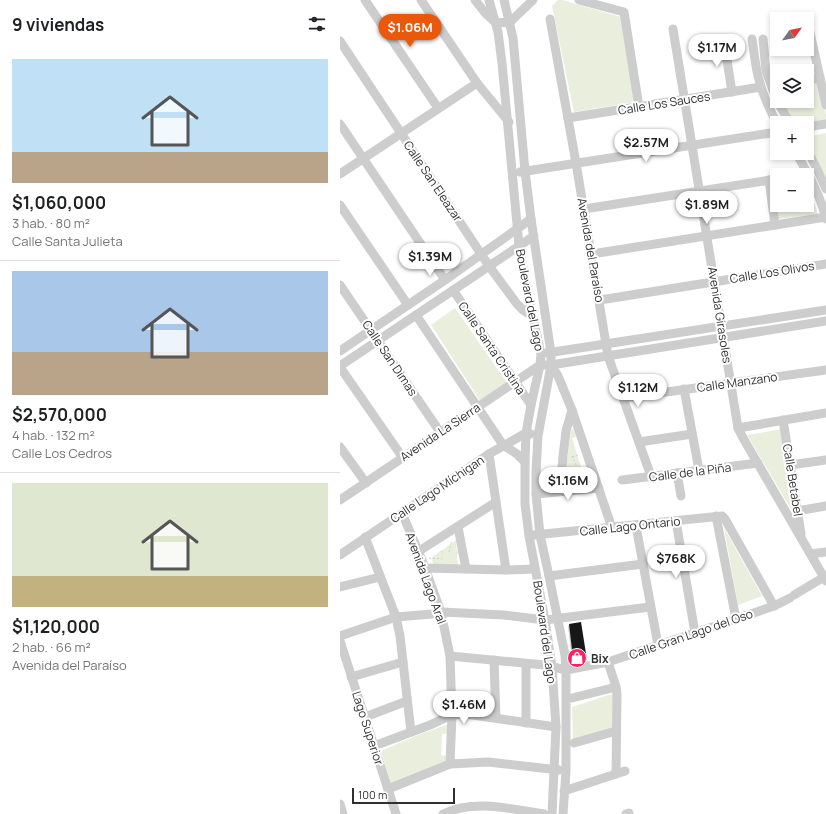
<!DOCTYPE html>
<html lang="es">
<meta charset="utf-8">
<style>
:root{--surface:#fff;--page:#f2f2f2;--text:#202124;--muted:#757577;--line:#e0e0e0;--accent:#ea580c}
body{margin:0;font-family:Manrope,sans-serif;background:var(--page);color:var(--text);height:100vh;display:flex;flex-direction:column;font-size:15px;white-space:nowrap}
*{box-sizing:border-box;margin:0}
p{font-size:13px;color:var(--muted)}
.icon{flex:none;width:22px;height:22px;fill:none;stroke:currentColor;stroke-width:2;stroke-linecap:round;stroke-linejoin:round}
.map{position:relative;flex:1;overflow:hidden}
.details{display:flex;flex-direction:column;background:var(--surface);width:340px}
.details>*{flex:none}
.needle{width:26px;rotate:57deg}
.buttons{position:absolute;left:430px;top:12px;display:grid;gap:8px}
.buttons a{display:grid;place-items:center;width:44px;height:44px;border-radius:0px;background:var(--surface);box-shadow:0 2px 6px #0003;font-size:20px}
.scale{position:absolute;left:12px;bottom:10px;width:103px;box-sizing:border-box;padding-left:4px;border:2px solid #303030;border-top:0;font-size:11px;line-height:14px;white-space:nowrap;color:#303030;-webkit-text-stroke:3px #fff;paint-order:stroke}
.price{position:absolute;translate:-50% -34px;padding:0 9px;border-radius:14px;background:#fff;color:#222;font-size:13px;line-height:26px;filter:drop-shadow(0 1px 2px #0008)}
.price::after{content:'';position:absolute;left:50%;top:24px;width:12px;height:9px;margin-left:-6px;background:inherit;clip-path:polygon(0 0,100% 0,50% 100%)}
.price.active{background:var(--accent);color:#fff}
ul{padding:0;list-style:none}
li{display:grid;align-content:center;gap:8px;height:212px;padding:0 12px}
li+li{border-top:1px solid var(--line)}
li span{display:grid;place-items:center;height:124px;border-radius:0px;color:#555}
li>.icon{margin-inline-start:auto}
span .icon{width:72px;height:72px;fill:#fffc;stroke-width:1}
li b{font-size:17px}
h2{display:flex;justify-content:space-between;align-items:center;height:48px;padding:0 12px;font-size:17px}
main{display:flex;flex:1;min-height:0}
.map>svg:first-child{display:block}
</style>
<main>
<section class="details">
<h2>9 viviendas<svg class="icon" aria-label="filters" viewBox="0 0 24 24"><path d="M4 7h16M4 17h16"/><circle cx="9" cy="7" r="2"/><circle cx="15" cy="17" r="2"/></svg></h2>
<ul>
<li><span style="background:linear-gradient(#bfe0f5 75%,#b9a48a 0)"><svg class="icon" aria-label="home" viewBox="0 0 24 24"><path d="M3 11l9-7 9 7M6 9v11h12V9"/></svg></span><div><b>$1,060,000</b><p>3 hab. · 80 m²</p><p>Calle Santa Julieta</p></div></li>
<li><span style="background:linear-gradient(#a9c7e8 65%,#b9a48a 0)"><svg class="icon" aria-label="home" viewBox="0 0 24 24"><path d="M3 11l9-7 9 7M6 9v11h12V9"/></svg></span><div><b>$2,570,000</b><p>4 hab. · 132 m²</p><p>Calle Los Cedros</p></div></li>
<li><span style="background:linear-gradient(#dfe7d0 75%,#c2b280 0)"><svg class="icon" aria-label="home" viewBox="0 0 24 24"><path d="M3 11l9-7 9 7M6 9v11h12V9"/></svg></span><div><b>$1,120,000</b><p>2 hab. · 66 m²</p><p>Avenida del Paraíso</p></div></li>
</ul>
</section>
<div class="map">
<svg width="486" height="814" viewBox="0 0 486 814">
<rect width="100%" height="100%" fill="#fff"/>
<g fill="#eaeedd">
<polygon points="218,0 222,0 281,17 295,102 234,112 212,6"/>
<polygon points="479,80 486,115 486,122 453,123 440,101 467,101 467,82"/>
<polygon points="486,133 486,180 474,155 467,145 467,137"/>
<polygon points="437,182 437,205 467,205 467,186 471,194 478,214 438,219 433,183"/>
<polygon points="115,308 167,383 141,402 91,325"/>
<polygon points="233,429 234,430 236,437 232,438 245,480 250,479 251,483 228,485 226,484 227,461 231,430"/>
<polygon points="443,429 457,519 407,435"/>
<polygon points="384,528 422,596 398,605"/>
<polygon points="119,538 121,542 116,543 117,551 123,551 123,554 117,554 118,567 95,568 91,558"/>
<polygon points="275,693 275,729 233,744 232,707"/>
<polygon points="109,724 110,734 102,734 101,755 108,756 107,763 52,787 41,751 78,735"/>
</g>
<polygon fill="#0003" points="229,625 246,659 245,661 236,663 232,660 228,626"/>
<polygon fill="#171717" points="241,622 247,660 237,662 233,658 229,624"/>
<g fill="none" stroke-linecap="round" stroke-linejoin="round">
<g stroke="#cdcdcd" stroke-width="1" stroke-dasharray="2 2" stroke-linecap="butt">
<polyline points="232,456 243,480"/>
<polyline points="232,457 238,455"/>
<polyline points="101,551 104,554"/>
<polyline points="109,552 112,540"/>
<polyline points="89,558 102,559"/>
</g>
<g stroke="#cdcdcd" stroke-width="9">
<polyline points="25,0 98,108"/>
<polyline points="81,0 137,83 169,122"/>
<polyline points="135,0 146,14 156,23 170,22 193,0"/>
<polyline points="149,0 158,32 162,63 179,246 190,305 201,354 200,365 191,405 186,433 185,462 185,504 189,536 205,620 212,667 216,727 212,814"/>
<polyline points="164,0 173,38 185,171 191,219 211,353 211,365 198,436 196,472 196,494 200,535 209,576 225,655 226,670 226,771 223,814"/>
<polyline points="239,0 284,12 299,107"/>
<polyline points="210,19 236,163 268,356 311,476"/>
<polyline points="467,19 486,105"/>
<polyline points="333,29 398,428 403,438 486,581"/>
<path d="M 412,39 C 414,51 415,64 418,76 C 422,93 429,109 437,123"/>
<polyline points="423,39 426,71 437,101"/>
<polyline points="0,41 149,266 177,304 183,310 192,316"/>
<polyline points="384,41 392,92"/>
<polyline points="467,80 480,78"/>
<polyline points="437,101 450,123"/>
<polyline points="228,118 421,87"/>
<polyline points="0,124 105,280"/>
<polyline points="467,127 486,124"/>
<polyline points="467,150 476,167 486,189"/>
<path d="M 456,153 C 469,175 480,194 486,219"/>
<polyline points="180,172 437,132"/>
<polyline points="0,174 137,83"/>
<polyline points="429,180 435,225"/>
<polyline points="0,205 68,305"/>
<polyline points="244,209 437,179"/>
<polyline points="252,254 486,217"/>
<polyline points="0,285 100,432"/>
<polyline points="113,290 191,405"/>
<polyline points="260,300 486,264"/>
<polyline points="76,315 163,445 177,454 185,462"/>
<polyline points="0,351 105,280 191,219"/>
<polyline points="207,353 486,310"/>
<polyline points="211,365 218,376 232,410 272,528"/>
<polyline points="0,366 194,236"/>
<polyline points="0,367 63,458"/>
<polyline points="344,389 359,470"/>
<polyline points="283,398 486,370"/>
<polyline points="443,420 461,534"/>
<polyline points="398,428 486,413"/>
<polyline points="299,442 352,434"/>
<polyline points="0,447 26,483"/>
<polyline points="149,454 166,570"/>
<polyline points="450,465 486,460"/>
<polyline points="337,473 341,496"/>
<polyline points="282,480 418,463"/>
<polyline points="220,491 223,456 226,431 232,410"/>
<polyline points="196,494 259,488"/>
<polyline points="0,500 200,365 211,365 486,321"/>
<polyline points="457,511 486,506"/>
<polyline points="62,513 82,560 101,612 110,656 112,715 110,764"/>
<polyline points="376,516 396,619"/>
<polyline points="336,521 355,633"/>
<polyline points="296,526 318,645"/>
<polyline points="118,527 126,569"/>
<polyline points="194,535 382,516 385,519 434,606"/>
<polyline points="25,537 56,617 60,636 71,732"/>
<polyline points="79,551 156,502"/>
<polyline points="471,554 486,552"/>
<polyline points="0,555 149,454 186,433 191,434"/>
<polyline points="85,568 166,570 195,569"/>
<polyline points="209,576 303,564"/>
<polyline points="0,587 40,577"/>
<polyline points="454,595 484,577"/>
<polyline points="0,636 56,617 92,614 101,612 164,615 205,620 310,607"/>
<polyline points="0,641 56,814"/>
<polyline points="110,656 205,665 226,670 268,662 396,619 434,606 450,598"/>
<polyline points="154,660 156,718"/>
<polyline points="268,662 276,687 277,694 276,774"/>
<polyline points="186,664 186,723"/>
<polyline points="11,677 63,662"/>
<polyline points="232,698 276,687"/>
<polyline points="25,717 67,701"/>
<polyline points="234,743 276,731"/>
<path d="M 34,746 C 53,739 71,732 90,725 C 104,719 110,714 126,714 L 216,727"/>
<polyline points="48,789 110,764 148,762 219,770"/>
<polyline points="224,791 285,771"/>
<polyline points="0,804 3,814"/>
<path d="M 103,814 C 135,799 171,809 204,814"/>
<polyline points="286,814 289,813 289,814"/>
</g>
</g>
<defs>
<symbol id="shop-disc" viewBox="-11 -11 22 22"><circle r="9.5" fill="#f42465" stroke="#fff"/><path d="M-5-2.5h2.3a2.7 3.5 0 0 1 5.4 0H5L5.5 6h-11ZM-1.5-2.5h3a1.5 2.3 0 0 0-3 0Z" fill="#fff"/></symbol>
</defs>
<g fill-rule="evenodd">
<use href="#shop-disc" x="226" y="647" width="22" height="22"/>
</g>
<g text-anchor="middle" dominant-baseline="central" stroke-width="4" stroke-linejoin="round" paint-order="stroke">
<g font-size="12" fill="#303030" stroke="#fff">
<text transform="translate(324 103) rotate(-9)">Calle Los Sauces</text>
<text transform="translate(93 181) rotate(56)">Calle San Eleazar</text>
<text transform="translate(251 250) rotate(80)">Avenida del Paraíso</text>
<text transform="translate(432 272) rotate(-9)">Calle Los Olivos</text>
<text transform="translate(190 300) rotate(79)">Boulevard del Lago</text>
<text transform="translate(380 315) rotate(81)">Avenida Girasoles</text>
<text transform="translate(152 348) rotate(56)">Calle Santa Cristina</text>
<text transform="translate(50 358) rotate(56)">Calle San Dimas</text>
<text transform="translate(397 382) rotate(-8)">Calle Manzano</text>
<text transform="translate(100 432) rotate(-34)">Avenida La Sierra</text>
<text transform="translate(350 472) rotate(-7)">Calle de la Piña</text>
<text transform="translate(453 480) rotate(81)">Calle Betabel</text>
<text transform="translate(97 489) rotate(-34)">Calle Lago Míchigan</text>
<text transform="translate(290 526) rotate(-6)">Calle Lago Ontario</text>
<text transform="translate(86 578) rotate(70)">Avenida Lago Aral</text>
<text transform="translate(205 632) rotate(82)">Boulevard del Lago</text>
<text transform="translate(351 634) rotate(-19)">Calle Gran Lago del Oso</text>
<text transform="translate(28 728) rotate(72)">Lago Superior</text>
</g>
<g font-size="12" font-weight="bold" fill="#303030" stroke="#fff" text-anchor="start">
<text x="251" y="658">Bix</text>
</g>
</g>
</svg>
<div class="buttons">
<a><svg class="needle" viewBox="-14 -14 28 28"><path d="M0-13l5 13h-10z" fill="#e53935"/><path d="M0 13l5-13h-10z" fill="#757577"/></svg></a>
<a><svg class="icon" aria-label="layers" viewBox="0 0 24 24"><path d="M12 4l9 5-9 5-9-5zM3 14l9 5 9-5"/></svg></a>
<a>+</a>
<a>−</a>
</div>
<div class="scale">100 m</div>
<b class="price active" style="left:70px;top:48px">$1.06M</b>
<b class="price" style="left:377px;top:68px">$1.17M</b>
<b class="price" style="left:306px;top:163px">$2.57M</b>
<b class="price" style="left:367px;top:225px">$1.89M</b>
<b class="price" style="left:90px;top:277px">$1.39M</b>
<b class="price" style="left:298px;top:408px">$1.12M</b>
<b class="price" style="left:228px;top:501px">$1.16M</b>
<b class="price" style="left:336px;top:579px">$768K</b>
<b class="price" style="left:124px;top:725px">$1.46M</b>
</div>
</main>
